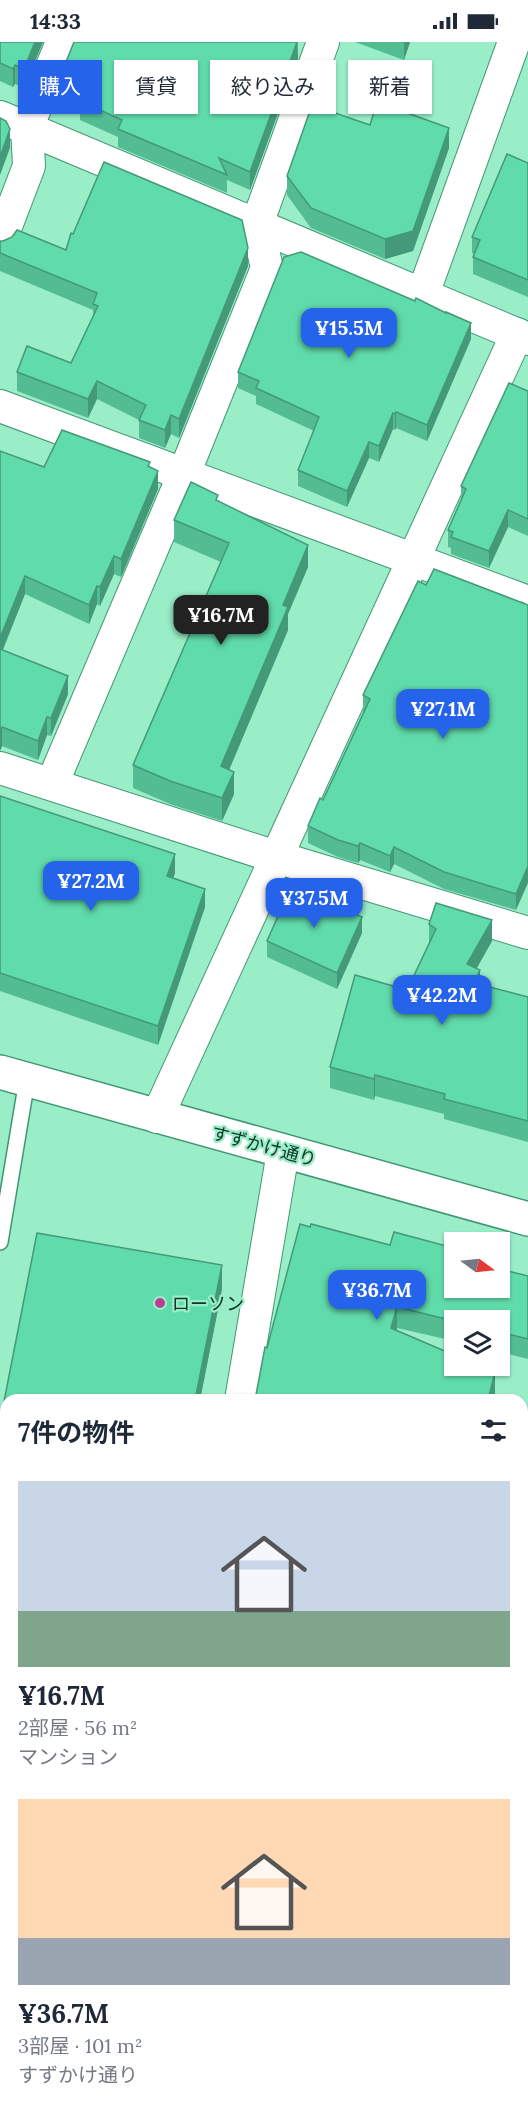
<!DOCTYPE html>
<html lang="ja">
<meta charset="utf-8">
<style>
:root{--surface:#fff;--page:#f6f6f7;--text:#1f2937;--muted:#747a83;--accent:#2563eb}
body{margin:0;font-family:Lora,"Noto Sans JP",serif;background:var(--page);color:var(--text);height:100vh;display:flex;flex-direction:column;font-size:22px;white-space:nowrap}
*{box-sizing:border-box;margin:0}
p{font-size:20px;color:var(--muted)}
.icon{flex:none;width:33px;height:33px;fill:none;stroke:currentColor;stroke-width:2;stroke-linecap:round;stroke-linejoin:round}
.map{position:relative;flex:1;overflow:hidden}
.side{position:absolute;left:0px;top:1352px;width:528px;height:722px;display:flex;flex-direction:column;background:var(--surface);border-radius:18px 18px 0 0;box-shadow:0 2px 4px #0004}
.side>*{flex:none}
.guide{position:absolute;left:18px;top:18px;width:492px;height:54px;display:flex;gap:12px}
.needle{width:39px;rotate:105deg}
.controls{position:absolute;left:444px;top:1190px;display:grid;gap:12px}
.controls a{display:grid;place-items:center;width:66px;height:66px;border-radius:0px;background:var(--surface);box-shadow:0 2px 4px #0004;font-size:30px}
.price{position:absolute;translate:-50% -51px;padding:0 14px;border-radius:12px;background:var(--accent);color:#fff;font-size:20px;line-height:39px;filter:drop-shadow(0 2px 3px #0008)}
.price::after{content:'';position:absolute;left:50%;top:36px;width:18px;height:14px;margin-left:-9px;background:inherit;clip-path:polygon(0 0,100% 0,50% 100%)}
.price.current{background:#222;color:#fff}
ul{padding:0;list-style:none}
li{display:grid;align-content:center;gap:12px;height:318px;padding:0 18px}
li span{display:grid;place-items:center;height:186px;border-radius:0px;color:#555}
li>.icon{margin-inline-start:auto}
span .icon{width:108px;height:108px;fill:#fffc;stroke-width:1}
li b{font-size:26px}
h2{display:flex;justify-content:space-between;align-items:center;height:72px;padding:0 18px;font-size:26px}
.pill{padding:0 21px;border-radius:0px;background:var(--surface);box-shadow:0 2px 4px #0004;font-size:21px;line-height:54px}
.pill.current{background:var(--accent);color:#fff}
.status{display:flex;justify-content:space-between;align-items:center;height:42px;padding:0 30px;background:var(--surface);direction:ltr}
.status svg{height:16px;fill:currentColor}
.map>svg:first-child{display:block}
</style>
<div class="status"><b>14:33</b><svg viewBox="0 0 49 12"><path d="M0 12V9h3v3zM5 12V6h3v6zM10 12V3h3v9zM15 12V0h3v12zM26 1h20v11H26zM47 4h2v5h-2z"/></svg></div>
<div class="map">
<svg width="528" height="2072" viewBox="0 0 528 2072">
<rect width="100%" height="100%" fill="#99eec8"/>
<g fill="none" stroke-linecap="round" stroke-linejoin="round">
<defs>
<polyline id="lane" points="0,1200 27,1038"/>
<g id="street">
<polyline points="0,75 528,297"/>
<polyline points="0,200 29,124 27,86 62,0"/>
<polyline points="423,252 514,0"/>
<polyline points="0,364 528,560"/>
<polyline points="0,726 276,815 528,891"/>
<polyline points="52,742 184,432 267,226 257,182 323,0"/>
<polyline points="157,1075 517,292"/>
<polyline points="241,1358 283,1110"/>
<polyline points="522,1558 528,1560"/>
<polyline points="0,1818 6,1820"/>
<polyline points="522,1978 528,1980"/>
<polyline points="122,2072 123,2067"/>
</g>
<polyline id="secondary" points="0,1030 528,1177"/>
</defs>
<use href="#lane" stroke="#419674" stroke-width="18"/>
<use href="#street" stroke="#419674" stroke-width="34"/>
<use href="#secondary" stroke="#419674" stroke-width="36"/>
<use href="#lane" stroke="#fff" stroke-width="15"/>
<use href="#street" stroke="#fff" stroke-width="32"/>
<use href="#secondary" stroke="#fff" stroke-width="33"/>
</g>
<g fill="#53bc93">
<polygon points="0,0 43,0 24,45 15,42 13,45 0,39"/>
<polygon points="298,0 298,16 250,148 227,138 227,151 118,105 118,95 80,78 80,70 57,60 57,42"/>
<polygon points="355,0 410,0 404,18"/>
<polygon points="370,83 449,106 413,209 385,217 311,186 287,153 287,134"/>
<polygon points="528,121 528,255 473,232 473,215 474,212 472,211 472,195"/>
<polygon points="0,199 66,208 248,224 179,396 171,392 165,406 139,396 139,378 97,357 88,376 17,349 17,330 71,321 93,275 93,268 0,229"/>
<polygon points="471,297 427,399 396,386 395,388 393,387 379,420 369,416 347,465 298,444 298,428 314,389 256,362 256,354 238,346 238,330"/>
<polygon points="528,349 528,494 508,485 489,526 451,512 451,506 448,505 448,488 461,458 461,444"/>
<polygon points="0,409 44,425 150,425 158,447 121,535 114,532 100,564 97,562 89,582 25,552 3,608 68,652 51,694 47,693 38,718 2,704 0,709"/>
<polygon points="218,459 308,525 288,572 288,588 229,728 234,752 222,779 170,762 133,746 133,723 221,520 174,500 174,478"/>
<polygon points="426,543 524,560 516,868 444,847 394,822 390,830 360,818 358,821 338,815 308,801 308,784 323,758 363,670 363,653"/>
<polygon points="0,754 175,831 173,836 205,865 158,1003 0,949"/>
<polygon points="429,882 492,899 477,926 480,942 528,955 528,1100 444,1077 444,1072 375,1054 374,1058 330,1046 330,1025 407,948 429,902"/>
<polygon points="362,891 337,947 267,915 267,899"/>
<polygon points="37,1191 222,1223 222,1247 200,1358 6,1358 6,1783 0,1782 0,1380"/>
<polygon points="528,1234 528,1317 500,1310 500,1278 454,1278 454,1299 397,1286 397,1288 495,1351 494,1358 255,1358 267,1306 454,1245"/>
<polygon points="528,1382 528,1406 527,1405 527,1385"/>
<polygon points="528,1593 528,1737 522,1735 522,1608"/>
<polygon points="522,1848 528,1849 528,1898 522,1897"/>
</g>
<g fill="#439978">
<polygon points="35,0 43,0 24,45 24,27"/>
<polygon points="297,0 298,16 250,148 250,130"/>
<polygon points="404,0 410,0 404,18"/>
<polygon points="15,23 15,42 13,45 13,27"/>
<polygon points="449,86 449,106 413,209 385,217 385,197"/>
<polygon points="10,87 10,106 0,133 0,115"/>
<polygon points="248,206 248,224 179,396 179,377"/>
<polygon points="471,281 471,297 427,399 427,383"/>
<polygon points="97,339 97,357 88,376 88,357"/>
<polygon points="396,370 396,386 395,388 395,372"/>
<polygon points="393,371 393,387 379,420 379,404"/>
<polygon points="171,373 171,392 165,406 165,388"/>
<polygon points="369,400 369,416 347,465 347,449"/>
<polygon points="158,429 158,447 121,535 121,517"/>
<polygon points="508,468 508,485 489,526 489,509"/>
<polygon points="308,503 308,525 288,572 288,588 221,747 221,724 283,563"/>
<polygon points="114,514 114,532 100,564 100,545"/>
<polygon points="25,534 25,552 0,614 0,596"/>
<polygon points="97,544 97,562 89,582 89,563"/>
<polygon points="68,634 68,652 51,694 51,676"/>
<polygon points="47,675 47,693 38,718 38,699"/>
<polygon points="2,685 2,704 0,709 0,690"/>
<polygon points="234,730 234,752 222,779 222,756"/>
<polygon points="360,801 360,818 358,821 358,804"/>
<polygon points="394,805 394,822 390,830 390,814"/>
<polygon points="175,812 175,831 167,852 167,834"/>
<polygon points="528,824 528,841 516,868 516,852"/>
<polygon points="205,847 205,865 158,1003 158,984"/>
<polygon points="362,875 362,891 337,947 337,931"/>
<polygon points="492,878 492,899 467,943 467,922"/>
<polygon points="480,928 480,949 474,941"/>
<polygon points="375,1033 375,1054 374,1058 374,1037"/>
<polygon points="222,1223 222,1247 200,1358 195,1358"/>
<polygon points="397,1265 397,1286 391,1306 391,1286"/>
<polygon points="495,1330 495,1351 494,1358 488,1358"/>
<polygon points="440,2067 447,2067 446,2072 438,2072"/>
</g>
<g fill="#60dbab" stroke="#439978" stroke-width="1.5">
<polygon points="0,0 35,0 24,27 15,23 13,27 0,21"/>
<polygon points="74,0 297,0 250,130 219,116 227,133 118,87 122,78 80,59 83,53 57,42"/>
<polygon points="377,60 449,86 413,189 385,197 311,166 287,134 312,63 370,83"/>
<polygon points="0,76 6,79 10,87 0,115"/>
<polygon points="507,112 528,121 528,238 473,215 480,198 472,195"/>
<polygon points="104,120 242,178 248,206 179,377 171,373 165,388 139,378 146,363 97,339 88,357 17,330 27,304 71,321 98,264 93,262 97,251 0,211 0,199 3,199 12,195 17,188 66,208 71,191 73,192"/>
<polygon points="301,210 415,259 416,256 446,271 446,270 471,281 427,383 396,370 395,372 393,371 379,404 369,400 347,449 298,428 319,375 256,346 259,339 238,330 284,215"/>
<polygon points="509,341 528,349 528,477 508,468 489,509 451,495 453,490 448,488 466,447 461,444"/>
<polygon points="62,388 150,420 148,424 158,429 121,517 114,514 100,545 97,544 89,563 25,534 0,596 0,409 44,425"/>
<polygon points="191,440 218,453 216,458 308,503 283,563 288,565 221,724 234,730 222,756 170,739 133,723 229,501 174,478"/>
<polygon points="434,527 528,563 528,824 516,852 444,830 394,805 390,814 360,801 358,804 338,798 308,784 320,756 323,758 370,657 363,653 418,539 426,543"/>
<polygon points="0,607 68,634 51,676 47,675 38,699 2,685 0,690"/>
<polygon points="0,754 175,812 167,834 205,847 158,984 0,931"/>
<polygon points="292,843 362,875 337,931 267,899"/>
<polygon points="436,861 492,878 467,922 480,928 474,941 528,955 528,1079 444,1057 445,1052 375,1033 374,1037 330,1025 355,933 407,948 436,887 429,882"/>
<polygon points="300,1182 310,1185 311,1182 390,1203 394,1190 454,1206 454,1245 500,1245 500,1227 528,1234 528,1297 500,1290 500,1278 454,1278 454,1279 397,1265 391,1286 454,1313 454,1323 478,1323 495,1330 488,1358 255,1358 265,1305 267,1306"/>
<polygon points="37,1191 222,1223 195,1358 6,1358 6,1759 0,1758 0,1380"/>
<polygon points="528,1593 528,1717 522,1715 522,1608"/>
<polygon points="522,1848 528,1849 528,1878 522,1877"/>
<polygon points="0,1991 6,1994 6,2067 86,2067 85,2072 0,2072"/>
<polygon points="157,2067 440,2067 438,2072 157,2072"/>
</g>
<circle fill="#ba3e8f" stroke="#99eec8" stroke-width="2" cx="160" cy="1261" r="6"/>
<g text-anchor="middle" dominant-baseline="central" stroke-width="4.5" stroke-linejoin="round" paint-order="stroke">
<g font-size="18" fill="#103426" stroke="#99eec8">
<text transform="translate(264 1104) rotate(15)">すずかけ通り</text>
</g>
<g font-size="18" fill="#103426" stroke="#99eec8" text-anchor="start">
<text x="172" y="1261">ローソン</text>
</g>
</g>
</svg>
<div class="controls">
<a><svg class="needle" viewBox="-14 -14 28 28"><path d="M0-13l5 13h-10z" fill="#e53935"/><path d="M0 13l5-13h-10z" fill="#747a83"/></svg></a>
<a><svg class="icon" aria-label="layers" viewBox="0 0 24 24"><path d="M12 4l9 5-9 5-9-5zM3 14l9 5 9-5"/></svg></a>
</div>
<b class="price" style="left:349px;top:317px">¥15.5M</b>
<b class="price current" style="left:221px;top:604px">¥16.7M</b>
<b class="price" style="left:443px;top:698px">¥27.1M</b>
<b class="price" style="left:91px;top:870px">¥27.2M</b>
<b class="price" style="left:314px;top:887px">¥37.5M</b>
<b class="price" style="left:442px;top:984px">¥42.2M</b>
<b class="price" style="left:377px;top:1279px">¥36.7M</b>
<div class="guide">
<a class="pill current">購入</a>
<a class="pill">賃貸</a>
<a class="pill">絞り込み</a>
<a class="pill">新着</a>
</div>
<section class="side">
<h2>7件の物件<svg class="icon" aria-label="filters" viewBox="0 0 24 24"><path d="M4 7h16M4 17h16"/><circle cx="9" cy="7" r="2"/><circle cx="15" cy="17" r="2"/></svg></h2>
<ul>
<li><span style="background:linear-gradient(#c9d6e8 70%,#7fa58c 0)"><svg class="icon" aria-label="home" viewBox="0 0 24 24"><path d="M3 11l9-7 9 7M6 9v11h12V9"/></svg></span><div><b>¥16.7M</b><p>2部屋 · 56 m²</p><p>マンション</p></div></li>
<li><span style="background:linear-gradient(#ffd9b3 75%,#9aa5b1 0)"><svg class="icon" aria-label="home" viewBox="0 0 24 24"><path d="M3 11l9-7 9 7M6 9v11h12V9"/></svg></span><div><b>¥36.7M</b><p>3部屋 · 101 m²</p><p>すずかけ通り</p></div></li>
</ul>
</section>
</div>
